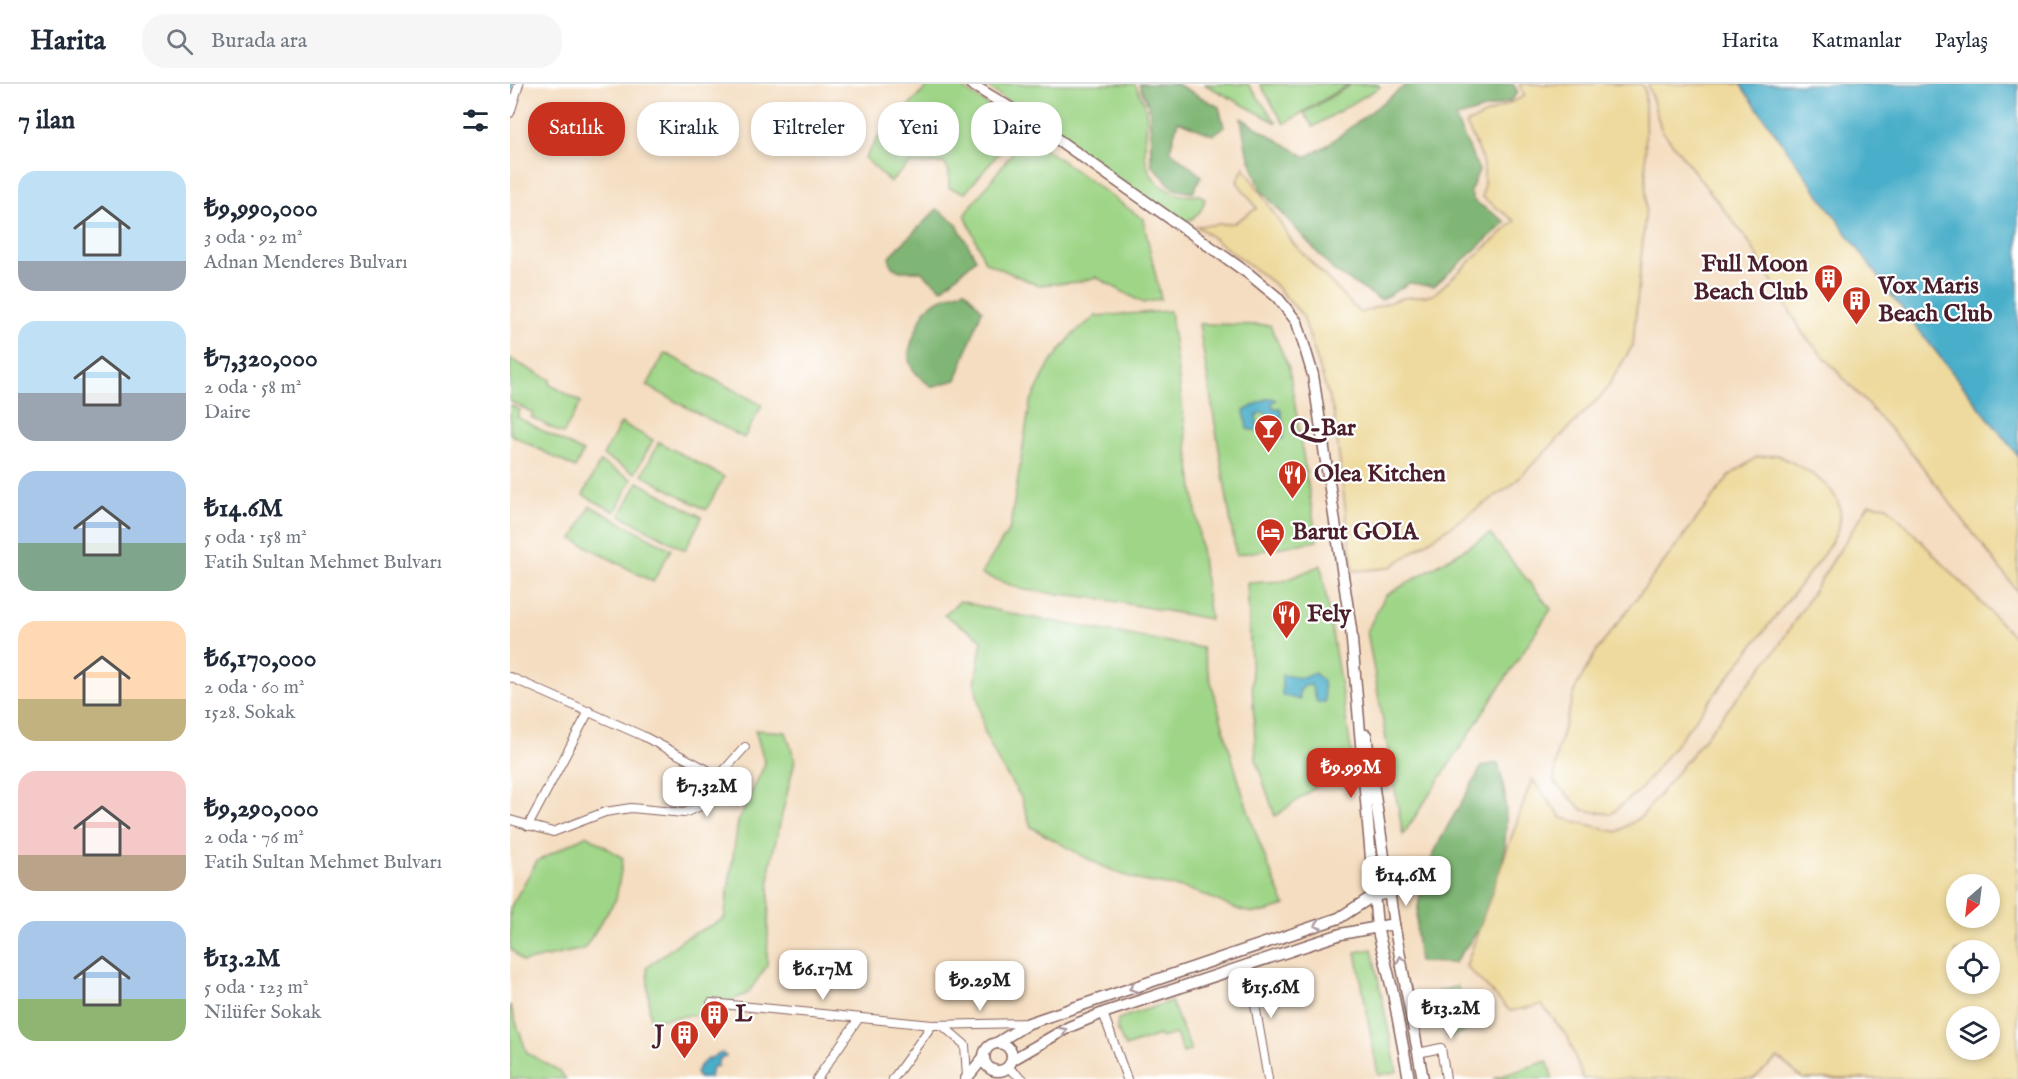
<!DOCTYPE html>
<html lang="tr">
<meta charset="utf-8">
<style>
:root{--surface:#fff;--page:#f6f6f7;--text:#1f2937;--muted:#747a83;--line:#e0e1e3;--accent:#c8321e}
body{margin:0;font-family:"IM FELL English",serif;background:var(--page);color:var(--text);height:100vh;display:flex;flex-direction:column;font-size:22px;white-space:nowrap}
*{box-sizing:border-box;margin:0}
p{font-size:20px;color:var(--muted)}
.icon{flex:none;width:33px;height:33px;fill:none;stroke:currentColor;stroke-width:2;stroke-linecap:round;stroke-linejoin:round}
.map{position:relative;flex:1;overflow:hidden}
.sheet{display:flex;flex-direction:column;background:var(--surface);width:510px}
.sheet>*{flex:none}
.hud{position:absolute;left:18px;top:18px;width:570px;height:54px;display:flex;gap:12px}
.needle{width:39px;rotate:208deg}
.controls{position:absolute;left:1436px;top:790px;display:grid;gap:12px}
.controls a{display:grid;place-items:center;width:54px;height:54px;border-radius:50%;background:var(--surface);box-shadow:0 3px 9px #0003;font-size:30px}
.price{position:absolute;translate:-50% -51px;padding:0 14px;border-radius:12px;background:#fff;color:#222;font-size:20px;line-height:39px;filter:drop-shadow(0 2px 3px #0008)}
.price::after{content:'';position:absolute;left:50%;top:36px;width:18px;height:14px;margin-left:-9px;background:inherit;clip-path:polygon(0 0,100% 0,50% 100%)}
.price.active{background:var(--accent);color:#fff}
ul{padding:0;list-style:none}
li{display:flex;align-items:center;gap:18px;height:150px;padding:0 18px}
li span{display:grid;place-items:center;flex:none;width:168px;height:120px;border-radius:18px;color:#555}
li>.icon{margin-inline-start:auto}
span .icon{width:72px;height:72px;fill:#fffc;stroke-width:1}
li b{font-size:26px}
h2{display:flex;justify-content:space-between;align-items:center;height:72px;padding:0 18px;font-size:26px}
.chip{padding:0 21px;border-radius:24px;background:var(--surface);box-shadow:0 3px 9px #0003;font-size:21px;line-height:54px}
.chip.active{background:var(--accent);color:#fff}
header{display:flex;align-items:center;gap:36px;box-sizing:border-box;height:84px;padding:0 30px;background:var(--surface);border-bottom:2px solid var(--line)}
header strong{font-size:28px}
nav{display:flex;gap:33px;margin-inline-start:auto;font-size:21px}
.search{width:420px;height:54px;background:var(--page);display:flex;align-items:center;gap:15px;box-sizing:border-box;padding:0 21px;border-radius:24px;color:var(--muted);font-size:22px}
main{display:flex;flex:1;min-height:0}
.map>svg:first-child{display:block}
</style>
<header>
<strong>Harita</strong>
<div class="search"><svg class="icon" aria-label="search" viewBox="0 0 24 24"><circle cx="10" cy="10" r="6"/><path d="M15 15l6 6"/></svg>Burada ara</div>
<nav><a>Harita</a><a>Katmanlar</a><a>Paylaş</a></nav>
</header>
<main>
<section class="sheet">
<h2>7 ilan<svg class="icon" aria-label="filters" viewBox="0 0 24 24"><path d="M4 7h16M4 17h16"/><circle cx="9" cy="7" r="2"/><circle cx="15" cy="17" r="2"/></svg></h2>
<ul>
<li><span style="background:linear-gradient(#bfe0f5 75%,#9aa5b1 0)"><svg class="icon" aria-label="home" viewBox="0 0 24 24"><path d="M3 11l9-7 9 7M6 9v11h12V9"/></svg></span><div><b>₺9,990,000</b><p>3 oda · 92 m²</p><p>Adnan Menderes Bulvarı</p></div></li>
<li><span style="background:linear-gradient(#bfe0f5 60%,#9aa5b1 0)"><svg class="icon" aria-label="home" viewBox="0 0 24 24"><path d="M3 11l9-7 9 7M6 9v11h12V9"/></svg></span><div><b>₺7,320,000</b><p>2 oda · 58 m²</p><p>Daire</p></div></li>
<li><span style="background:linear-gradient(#a9c7e8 60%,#7fa58c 0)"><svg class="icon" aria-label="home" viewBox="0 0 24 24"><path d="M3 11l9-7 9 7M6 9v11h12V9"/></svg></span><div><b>₺14.6M</b><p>5 oda · 158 m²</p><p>Fatih Sultan Mehmet Bulvarı</p></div></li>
<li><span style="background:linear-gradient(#ffd9b3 65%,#c2b280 0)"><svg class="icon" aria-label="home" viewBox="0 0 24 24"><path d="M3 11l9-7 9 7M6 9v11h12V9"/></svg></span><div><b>₺6,170,000</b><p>2 oda · 60 m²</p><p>1528. Sokak</p></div></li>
<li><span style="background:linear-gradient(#f6c9c9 70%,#b9a48a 0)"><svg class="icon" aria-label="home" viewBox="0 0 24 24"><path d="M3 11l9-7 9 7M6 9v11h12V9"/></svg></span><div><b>₺9,290,000</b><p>2 oda · 76 m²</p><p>Fatih Sultan Mehmet Bulvarı</p></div></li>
<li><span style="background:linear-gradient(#a9c7e8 65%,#8fb573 0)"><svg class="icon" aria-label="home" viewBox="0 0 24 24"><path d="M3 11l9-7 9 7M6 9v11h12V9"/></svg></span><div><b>₺13.2M</b><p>5 oda · 123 m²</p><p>Nilüfer Sokak</p></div></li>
</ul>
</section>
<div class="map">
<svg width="1508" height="995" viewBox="0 0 1508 995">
<rect width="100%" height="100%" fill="#fff"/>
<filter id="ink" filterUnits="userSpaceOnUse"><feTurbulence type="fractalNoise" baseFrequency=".0167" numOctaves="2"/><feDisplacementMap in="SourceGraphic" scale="12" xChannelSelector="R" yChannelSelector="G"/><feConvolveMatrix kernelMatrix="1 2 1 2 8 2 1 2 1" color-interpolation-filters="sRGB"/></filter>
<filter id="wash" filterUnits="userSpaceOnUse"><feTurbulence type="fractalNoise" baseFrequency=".008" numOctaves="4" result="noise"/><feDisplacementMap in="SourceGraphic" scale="24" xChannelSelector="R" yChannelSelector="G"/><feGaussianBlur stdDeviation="1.35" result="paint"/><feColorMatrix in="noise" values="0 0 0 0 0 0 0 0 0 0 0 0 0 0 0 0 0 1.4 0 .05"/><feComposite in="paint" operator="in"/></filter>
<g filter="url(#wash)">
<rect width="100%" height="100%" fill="#f4ddc0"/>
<g fill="#9fd587" stroke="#747a59" stroke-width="1.5">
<polygon points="420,0 446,0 511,43 455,109 439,104 439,88 434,79 399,80 380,98 355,74 369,52"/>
<path d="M 473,0 L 625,0 C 629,8 635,18 636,26 C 639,40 634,55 635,69 C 637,99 662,115 690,111 L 695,115 C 692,128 684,137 670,138 Z"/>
<polygon points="694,0 738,0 767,39"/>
<polygon points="750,0 839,0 774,40"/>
<polygon points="842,0 868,0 870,3 803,43 794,29"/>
<polygon points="516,51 633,135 651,215 633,219 586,193 569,198 527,201 475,178 455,130"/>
<polygon points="660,227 700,535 586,514 514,506 471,490 500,444 520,319 539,281 562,251 586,232"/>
<polygon points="689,240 760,241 779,284 807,457 726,471"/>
<polygon points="155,269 252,321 234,354 137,302"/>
<polygon points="0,275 41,296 39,300 71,318 53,350 21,333 23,329 0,317"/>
<polygon points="0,321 10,326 7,333 73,368 65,384 0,350"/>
<polygon points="111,339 143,356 125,389 93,372"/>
<polygon points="149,358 214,393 196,426 132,391"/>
<polygon points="90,378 122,395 105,428 73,411"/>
<polygon points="128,398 192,433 175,466 110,431"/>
<polygon points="80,422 161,465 143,498 63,455"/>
<polygon points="980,450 1041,525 893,751 857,547 875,512"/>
<polygon points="811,481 843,677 765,732 746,676 737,499 774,497"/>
<path d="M 450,517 L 501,530 L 692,564 C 716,653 736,736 775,821 C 734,841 718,817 680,806 C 663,801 646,800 629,796 C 591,785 555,762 521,743 L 511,713 L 489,679 L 475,650 L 465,600 L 472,555 L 434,531 Z"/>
<polygon points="245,646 276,648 285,676 260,781 257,882 238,909 196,929 140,937 137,883 175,854 214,835 228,738 255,680"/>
<polygon points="77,751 113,774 106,815 74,865 13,878 0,864 0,824 27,777"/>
<polygon points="862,865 887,988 868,991 846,868"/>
<polygon points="947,902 962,945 938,953 923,910"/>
<polygon points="661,917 681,966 673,969 666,950 651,954 649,951 615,963 607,945 608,935"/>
<polygon points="0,921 17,969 48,986 56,995 0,995"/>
<polygon points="1037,977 1043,995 983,995"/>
</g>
<g fill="#7fb674" stroke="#646a50" stroke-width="1.5">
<polygon points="629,0 667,0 709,23 714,43 703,51 668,37 660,66 691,92 683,109 664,105 641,80 640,26"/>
<polygon points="897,0 1003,0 1008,8 1000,17 945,34 969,86 960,108 964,117 996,138 924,202 899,199 871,216 824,187 751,106 736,64 731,34 796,73 816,62"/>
<polygon points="427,125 446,139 466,175 432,205 410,187 390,187 382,183 379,173"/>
<path d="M 455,206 L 472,226 L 446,296 L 422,303 C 395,282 394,276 407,244 C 410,238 412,229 417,224 C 427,214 443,211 455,206 Z"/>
<path d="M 988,679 C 1001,719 997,772 985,812 C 978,836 959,859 944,879 L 909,878 C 896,795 934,752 972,682 Z"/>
</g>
<g fill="#eeda9e" stroke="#9c7c64" stroke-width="1.5" fill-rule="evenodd">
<path d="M 1009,0 L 1132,0 L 1135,7 L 1136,123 L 1123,261 L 1094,309 L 1002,401 L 879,484 L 843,487 L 824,330 L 793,232 L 763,199 L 687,142 L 724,139 L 747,124 L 727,98 L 734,83 L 783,159 L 850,229 L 892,214 L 923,211 L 1005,137 L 972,113 C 979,81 970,68 956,40 L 1015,12 Z"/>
<polygon points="1138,0 1230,0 1379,208 1508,372 1508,508 1402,369 1293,250 1239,158 1151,45"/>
<path d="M 1268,371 C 1296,386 1344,407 1327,447 C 1322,460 1312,472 1304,483 L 1131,705 L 1101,730 L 1073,726 L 1044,698 L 1047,667 L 1066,603 L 1086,568 L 1219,392 L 1247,373 Z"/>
<path d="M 1359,420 L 1377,422 L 1508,557 L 1508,995 L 1293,995 L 1268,974 L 1243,995 L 1073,995 L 1058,953 L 1032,921 L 1000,927 L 956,882 L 1022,695 L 1052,734 L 1107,748 L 1132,732 L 1268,563 ZM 1446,801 L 1479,801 L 1479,834 L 1446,834 ZM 1446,867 L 1479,867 L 1479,900 L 1446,900 ZM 1446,933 L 1479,933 L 1479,966 L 1446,966 Z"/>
</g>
<g fill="#49aec9" stroke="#4a667a" stroke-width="1.5">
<polygon points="1230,0 1508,0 1508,372 1379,208"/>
<polygon points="763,314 766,316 762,319 763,324 770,324 774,344 773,354 766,357 757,329 749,329 746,333 749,347 737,345 734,327 756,315"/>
<polygon points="805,589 813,597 815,618 807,618 801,601 794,602 789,608 790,616 772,611 772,591 793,594"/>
<path d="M 212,969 L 216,972 L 208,976 L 208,982 L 202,983 L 200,994 L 188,994 L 186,988 C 191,977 202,973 212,969 Z"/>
</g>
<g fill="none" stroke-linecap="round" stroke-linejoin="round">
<polyline stroke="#49aec9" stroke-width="8" points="0,4 1,0"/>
</g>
</g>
<g filter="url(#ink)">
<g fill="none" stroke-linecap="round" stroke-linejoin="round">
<defs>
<g id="minor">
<polyline points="0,29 9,0"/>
<polyline points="0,593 133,652 209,692"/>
<polyline points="0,736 43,748 95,728 121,724 174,729 191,722 209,692 235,663"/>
<polyline points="18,742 79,627"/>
<polyline points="738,880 758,995"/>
<polyline points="201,919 422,941 519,939"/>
<polyline points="593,929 617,995"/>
<polyline points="432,941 455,961 457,993"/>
<polyline points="908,969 931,964 936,995"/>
<polyline points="498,984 513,995"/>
<polyline points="307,995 349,934"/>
<polyline points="383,995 422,941"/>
</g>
<g id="secondary">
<polyline points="461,0 520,36 739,190 767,213 787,238 803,291 841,545 867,843 883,909 899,995"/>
<polyline points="856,651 884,840 913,995"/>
<circle cx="488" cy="973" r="14"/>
<polyline points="487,959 519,939 829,834 863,812 880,809"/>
<polyline points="502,976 559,943 593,929 831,850 884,840"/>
<polyline points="456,995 474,973"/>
</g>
</defs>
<use href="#minor" stroke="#86625f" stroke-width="10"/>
<use href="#secondary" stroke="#86625f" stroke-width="13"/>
<use href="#minor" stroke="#fff" stroke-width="8"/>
<use href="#secondary" stroke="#fff" stroke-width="10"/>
</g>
<defs><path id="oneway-chevron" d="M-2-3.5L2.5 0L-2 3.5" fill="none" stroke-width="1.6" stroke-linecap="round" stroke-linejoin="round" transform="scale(1.5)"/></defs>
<g stroke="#ae9aa0">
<use href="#oneway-chevron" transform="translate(808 841) rotate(161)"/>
<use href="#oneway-chevron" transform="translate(891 876) rotate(-101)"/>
<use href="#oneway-chevron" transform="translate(623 904) rotate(161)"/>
<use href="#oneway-chevron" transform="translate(553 947) rotate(-27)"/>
</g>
</g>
<defs>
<symbol id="building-pin" viewBox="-11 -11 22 30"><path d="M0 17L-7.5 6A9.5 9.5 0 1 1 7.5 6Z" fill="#c8321e" stroke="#fff"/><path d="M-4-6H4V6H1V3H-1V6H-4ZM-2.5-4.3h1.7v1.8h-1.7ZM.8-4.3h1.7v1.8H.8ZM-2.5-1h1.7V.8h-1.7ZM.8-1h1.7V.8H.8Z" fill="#fff"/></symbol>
<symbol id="bar-pin" viewBox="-11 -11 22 30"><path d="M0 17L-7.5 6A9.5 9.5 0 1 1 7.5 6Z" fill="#c8321e" stroke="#fff"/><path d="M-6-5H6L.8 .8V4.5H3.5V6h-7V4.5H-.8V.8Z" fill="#fff"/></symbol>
<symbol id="restaurant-pin" viewBox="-11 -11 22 30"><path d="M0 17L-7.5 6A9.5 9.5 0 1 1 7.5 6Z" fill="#c8321e" stroke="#fff"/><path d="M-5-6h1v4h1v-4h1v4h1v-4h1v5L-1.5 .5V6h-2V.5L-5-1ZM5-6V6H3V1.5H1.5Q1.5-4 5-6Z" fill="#fff"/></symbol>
<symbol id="hotel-pin" viewBox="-11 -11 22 30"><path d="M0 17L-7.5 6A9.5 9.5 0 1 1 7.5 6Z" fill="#c8321e" stroke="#fff"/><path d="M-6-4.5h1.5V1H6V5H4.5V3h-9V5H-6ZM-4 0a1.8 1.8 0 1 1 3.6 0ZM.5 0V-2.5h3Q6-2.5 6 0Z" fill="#fff"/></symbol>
</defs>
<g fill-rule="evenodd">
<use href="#building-pin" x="1302" y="178" width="33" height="45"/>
<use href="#building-pin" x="1330" y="200" width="33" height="45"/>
<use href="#bar-pin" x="742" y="328" width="33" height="45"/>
<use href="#restaurant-pin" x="766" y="374" width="33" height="45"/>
<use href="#hotel-pin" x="744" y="432" width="33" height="45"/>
<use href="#restaurant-pin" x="760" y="514" width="33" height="45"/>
<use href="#building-pin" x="188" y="914" width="33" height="45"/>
<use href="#building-pin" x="158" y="934" width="33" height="45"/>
</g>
<g text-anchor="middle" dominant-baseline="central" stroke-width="4.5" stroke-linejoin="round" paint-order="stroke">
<g font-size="24" font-weight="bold" fill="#4a1f2b" stroke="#fff" text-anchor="start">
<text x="1298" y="180" text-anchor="end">Full Moon<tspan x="1298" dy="28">Beach Club</tspan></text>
<text x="1368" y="202">Vox Maris<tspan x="1368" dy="28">Beach Club</tspan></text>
<text x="780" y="344">Q-Bar</text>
<text x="804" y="390">Olea Kitchen</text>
<text x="782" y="448">Barut GOIA</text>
<text x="797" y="530">Fely</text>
<text x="225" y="930">L</text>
<text x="154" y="950" text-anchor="end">J</text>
</g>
</g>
</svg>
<div class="controls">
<a><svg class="needle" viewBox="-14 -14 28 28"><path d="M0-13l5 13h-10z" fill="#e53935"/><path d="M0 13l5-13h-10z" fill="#747a83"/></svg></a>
<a><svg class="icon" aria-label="locate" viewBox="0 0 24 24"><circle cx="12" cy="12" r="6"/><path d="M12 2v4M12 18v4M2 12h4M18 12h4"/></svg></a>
<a><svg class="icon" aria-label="layers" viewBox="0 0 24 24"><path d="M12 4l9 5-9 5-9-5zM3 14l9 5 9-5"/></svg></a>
</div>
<b class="price active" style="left:841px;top:715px">₺9.99M</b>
<b class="price" style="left:197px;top:734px">₺7.32M</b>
<b class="price" style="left:896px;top:823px">₺14.6M</b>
<b class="price" style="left:313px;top:917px">₺6.17M</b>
<b class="price" style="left:470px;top:928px">₺9.29M</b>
<b class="price" style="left:761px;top:935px">₺15.6M</b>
<b class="price" style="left:941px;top:956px">₺13.2M</b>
<div class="hud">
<a class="chip active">Satılık</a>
<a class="chip">Kiralık</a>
<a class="chip">Filtreler</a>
<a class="chip">Yeni</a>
<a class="chip">Daire</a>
</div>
</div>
</main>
